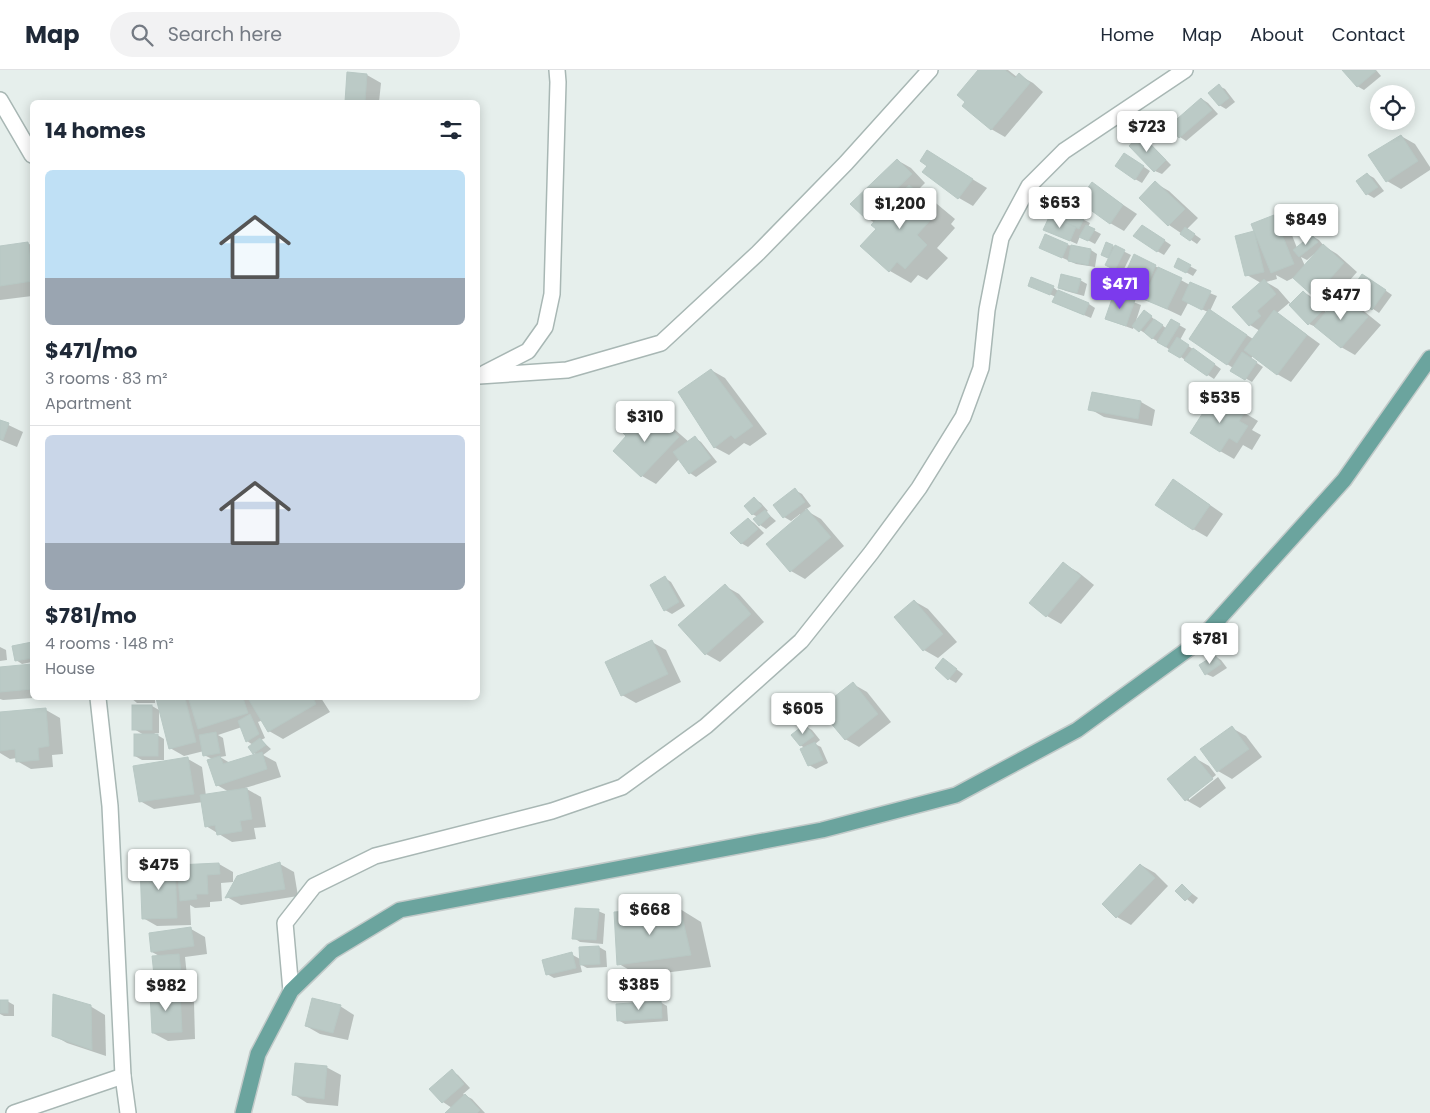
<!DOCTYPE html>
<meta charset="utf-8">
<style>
:root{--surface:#fff;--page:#f2f2f3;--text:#1f2937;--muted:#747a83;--line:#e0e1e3;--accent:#7c3aed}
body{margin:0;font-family:Poppins,sans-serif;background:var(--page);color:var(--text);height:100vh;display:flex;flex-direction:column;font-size:19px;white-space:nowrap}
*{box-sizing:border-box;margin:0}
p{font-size:16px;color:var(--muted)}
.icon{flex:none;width:28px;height:28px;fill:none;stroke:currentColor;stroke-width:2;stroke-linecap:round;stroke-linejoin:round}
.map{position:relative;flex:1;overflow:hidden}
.side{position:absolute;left:30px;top:30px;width:450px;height:600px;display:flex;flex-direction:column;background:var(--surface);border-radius:8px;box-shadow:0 2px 12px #0003}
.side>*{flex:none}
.controls{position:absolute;left:1370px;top:15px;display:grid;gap:10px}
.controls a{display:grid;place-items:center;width:45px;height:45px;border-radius:50%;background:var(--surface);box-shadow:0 2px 12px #0003;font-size:25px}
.price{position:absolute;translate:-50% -42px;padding:0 11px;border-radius:5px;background:#fff;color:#222;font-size:16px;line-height:32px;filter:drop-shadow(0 1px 2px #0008)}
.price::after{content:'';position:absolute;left:50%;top:30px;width:15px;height:11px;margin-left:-8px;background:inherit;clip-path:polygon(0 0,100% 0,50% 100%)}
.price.on{background:var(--accent);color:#fff}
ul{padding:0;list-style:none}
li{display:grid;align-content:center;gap:10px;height:265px;padding:0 15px}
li+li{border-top:1px solid var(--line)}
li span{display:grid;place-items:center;height:155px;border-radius:8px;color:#555}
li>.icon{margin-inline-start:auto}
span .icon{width:90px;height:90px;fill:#fffc;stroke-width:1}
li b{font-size:21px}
h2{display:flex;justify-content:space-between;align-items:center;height:60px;padding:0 15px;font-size:21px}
header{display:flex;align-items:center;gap:30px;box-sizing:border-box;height:70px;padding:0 25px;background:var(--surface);border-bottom:1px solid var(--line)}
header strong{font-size:24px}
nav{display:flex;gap:28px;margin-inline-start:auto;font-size:18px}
.search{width:350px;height:45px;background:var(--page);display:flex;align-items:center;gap:12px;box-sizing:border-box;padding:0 18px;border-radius:28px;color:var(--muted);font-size:19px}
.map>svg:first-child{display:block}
</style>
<header>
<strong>Map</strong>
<div class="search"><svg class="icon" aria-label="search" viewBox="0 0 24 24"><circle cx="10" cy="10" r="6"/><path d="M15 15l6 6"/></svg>Search here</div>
<nav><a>Home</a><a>Map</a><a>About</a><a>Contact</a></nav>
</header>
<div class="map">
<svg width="1430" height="1043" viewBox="0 0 1430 1043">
<rect width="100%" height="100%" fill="#e6efec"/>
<g fill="#0003" fill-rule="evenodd">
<polygon points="980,0 1008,0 1017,7 1019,5 1033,13 1043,22 1005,67 991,59"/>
<polygon points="1344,0 1376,0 1381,6 1364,20 1357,16"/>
<polygon points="348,4 367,5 381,13 379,32 346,32"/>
<polygon points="1219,16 1225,19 1235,32 1226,39 1219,35"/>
<polygon points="1202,29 1208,33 1218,44 1186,71 1180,67"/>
<polygon points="1141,66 1147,70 1171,95 1162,104 1155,101"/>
<polygon points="1401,66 1415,74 1430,97 1430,100 1401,119 1387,111"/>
<polygon points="1131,88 1150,101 1142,113 1135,109"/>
<polygon points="897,90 911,98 925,113 917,121 931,129 955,149 951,154 955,158 937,178 948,188 927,210 918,205 911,213 890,201 875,153 867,148 852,134"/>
<polygon points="941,90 987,118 973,136 959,128 924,101"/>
<polygon points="1367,104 1374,108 1384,121 1374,128 1367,124"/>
<polygon points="1155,113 1169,121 1198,148 1187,159 1201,169 1197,174 1169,155 1140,128"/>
<polygon points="1092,114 1137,144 1124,161 1110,153"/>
<polygon points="1059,137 1090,153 1088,157 1101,164 1095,174 1080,166 1077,174 1045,160 1068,156 1068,154 1054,146"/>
<path d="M 1274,146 L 1288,155 L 1297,178 L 1312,166 L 1319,170 L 1324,176 L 1337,184 L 1357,202 L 1329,234 L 1315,226 L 1295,207 L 1287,211 L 1276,205 L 1277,209 L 1266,212 L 1278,219 L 1291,234 L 1303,222 L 1310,226 L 1327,243 L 1341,226 L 1355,234 L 1381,255 L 1355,285 L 1341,277 L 1317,256 L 1316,257 L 1309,254 L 1289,233 L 1277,243 L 1320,274 L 1291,312 L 1277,304 L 1253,285 L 1251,289 L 1263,297 L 1252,312 L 1232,300 L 1233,298 L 1190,269 L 1208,242 L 1188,233 L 1181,246 L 1120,217 L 1155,196 L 1190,215 L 1217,226 L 1210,241 L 1253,269 L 1260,261 L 1250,255 L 1234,237 L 1261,213 L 1247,205 L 1237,167 L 1255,162 ZM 1314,184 L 1315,186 L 1305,196 L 1301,187 L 1307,190 Z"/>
<polygon points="1149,160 1171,175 1164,185 1157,181"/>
<polygon points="28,173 32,176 32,226 0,230 0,177"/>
<polygon points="1068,175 1091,180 1097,184 1095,197 1076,194 1041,178"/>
<polygon points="1113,176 1131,185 1122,203 1113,199 1110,189 1102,184"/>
<polygon points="1178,190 1197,200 1193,206 1175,196"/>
<polygon points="1369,209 1392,225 1379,243 1350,223"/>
<polygon points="1080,210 1087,214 1084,226 1066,221 1059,218"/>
<polygon points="1029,215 1053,217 1059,222 1089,234 1095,238 1091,248 1060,235 1054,232 1056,227"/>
<polygon points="1115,225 1141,235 1135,254 1145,242 1167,259 1172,251 1186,259 1180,270 1221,299 1214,309 1134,256 1133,259 1106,249"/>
<polygon points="711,300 725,308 767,364 750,376 744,373 729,385 714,377"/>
<polygon points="1093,323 1141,332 1155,340 1152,356 1104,347 1090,339"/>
<polygon points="1215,325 1258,351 1252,360 1261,365 1252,380 1243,375 1234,389 1220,381"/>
<polygon points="651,342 665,351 689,372 695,368 701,372 717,392 696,407 690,403 679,389 656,414 642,406 628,366 634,349 640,353"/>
<polygon points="0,351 23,362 17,377 0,370"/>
<polygon points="1187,419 1223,444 1207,467 1193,459"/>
<polygon points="795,420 802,424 811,436 805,440 821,449 844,476 805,509 791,501 768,475 801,446 800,444 791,451 784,447 775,435"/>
<polygon points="754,429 761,433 768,441 766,442 776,451 766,459 760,455 758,447 752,444"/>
<polygon points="748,449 754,453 764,463 748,477 741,473"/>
<polygon points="1064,494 1078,502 1094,515 1061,554 1047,546"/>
<polygon points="665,508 671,512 685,536 672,544 665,540"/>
<polygon points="725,516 739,524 764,552 720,592 706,584"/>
<polygon points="914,531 928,539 957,572 938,588 924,580"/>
<polygon points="652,572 666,580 681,612 636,633 622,625"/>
<polygon points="32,573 32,592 22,594 16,590 14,577"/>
<polygon points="0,577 6,580 7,590 0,591"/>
<polygon points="1215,586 1221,590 1227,598 1213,607 1206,604"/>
<polygon points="944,590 963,604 956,613 949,609"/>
<polygon points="32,595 33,628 3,630 0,629 0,598"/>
<polygon points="853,614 867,622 891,652 859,677 845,669"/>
<polygon points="131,628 155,628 155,633 137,633"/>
<path d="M 157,628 L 321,628 L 330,642 L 283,669 L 269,661 L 263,650 L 258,652 L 265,668 L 261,670 L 271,679 L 263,685 L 276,692 L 281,707 L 245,718 L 261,727 L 266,757 L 254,758 L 256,769 L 232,772 L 206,756 L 203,732 L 154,739 L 140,731 L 188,689 L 202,697 L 206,726 L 229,722 L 217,715 L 212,689 L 204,685 L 204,681 L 184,686 L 170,678 ZM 242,657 L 247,671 L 253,675 L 254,683 L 257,685 L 230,693 L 220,687 L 226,686 L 223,668 L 218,665 Z"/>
<polygon points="152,636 159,640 159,663 154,663 164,669 164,690 142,690 135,686 144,665 134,659"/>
<polygon points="46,640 60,648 63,684 52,685 53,697 31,699 17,691 17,688 10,689 0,683 0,644"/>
<polygon points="805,656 812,660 820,670 815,674 821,677 828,693 816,699 809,695 805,678 800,675"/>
<polygon points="1232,658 1246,666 1262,687 1232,709 1218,701"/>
<polygon points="1195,688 1209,696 1216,705 1189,727 1189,730 1218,707 1226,718 1200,738 1186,730 1169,709"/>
<polygon points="219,794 233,802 233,812 221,813 222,831 210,832 210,837 195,838 190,835 191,855 157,856 143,848 174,795 177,796"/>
<polygon points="280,794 294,802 298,826 241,835 227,827"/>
<polygon points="1141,795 1155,803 1168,816 1131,855 1117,847"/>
<polygon points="1182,816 1198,828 1193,834 1177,821"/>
<polygon points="680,839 701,852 711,897 640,906 619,894"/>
<polygon points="598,841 605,844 603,874 580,872 574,868"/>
<polygon points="191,859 205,867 207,884 185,887 187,906 161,909 155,905 161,887 152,882"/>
<polygon points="599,877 606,881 607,897 587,898 580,894 582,902 554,908 547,904 571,884 580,889"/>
<polygon points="180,923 194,932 195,969 168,971 153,963 152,925"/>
<polygon points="7,931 14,935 14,946 4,946 0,944 0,932"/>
<polygon points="660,932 667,936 668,951 625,954 618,950"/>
<polygon points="90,936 105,945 106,986 67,973 53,965"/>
<polygon points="340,936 354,945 348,970 320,964 306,956"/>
<polygon points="326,997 341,1005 338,1036 307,1033 293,1024"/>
<polygon points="452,1001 458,1005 470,1018 463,1024 472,1029 485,1043 446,1043 452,1038 443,1032 431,1019"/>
</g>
<g fill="#bbcac6" stroke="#b8c8c4">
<polygon points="978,0 1005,0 1015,8 1019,3 1030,13 991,60 962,36 965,32 957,25"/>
<polygon points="1342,0 1374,0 1376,1 1357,17"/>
<polygon points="347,2 367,4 365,32 345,32"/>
<polygon points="1219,14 1229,28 1219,36 1208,23"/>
<polygon points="1201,28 1212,40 1179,68 1169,56"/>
<polygon points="1140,64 1166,90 1154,102 1129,76"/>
<polygon points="1401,65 1418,91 1386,112 1368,85"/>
<polygon points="927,80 973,109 958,129 922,102 927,96 920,91"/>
<polygon points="1124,83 1144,96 1135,110 1115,96"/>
<polygon points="897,89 912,104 866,149 850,134"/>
<polygon points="1367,103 1378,117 1366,125 1356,111"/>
<polygon points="1155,111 1185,139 1168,156 1139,128"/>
<polygon points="1092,112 1123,135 1110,154 1078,131"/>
<polygon points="909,115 935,136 931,142 935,145 917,165 927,175 905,199 897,192 889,202 860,176 876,159 871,155"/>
<polygon points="1058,135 1084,148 1079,159 1052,146"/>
<polygon points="1274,145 1294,194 1271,203 1251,154"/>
<polygon points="1049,147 1076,157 1070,171 1043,160"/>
<polygon points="1086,155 1095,159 1088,171 1079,167"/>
<polygon points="1142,155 1165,170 1157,182 1133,166"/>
<polygon points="1185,157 1195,164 1190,171 1180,164"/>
<polygon points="1254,161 1264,202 1245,206 1235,166"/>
<polygon points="1045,164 1068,174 1062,188 1039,178"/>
<polygon points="1312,165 1318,172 1299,187 1293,180"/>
<polygon points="28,172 32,211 0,216 0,176"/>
<polygon points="1106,172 1113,175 1108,188 1101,185"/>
<polygon points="1323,174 1344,193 1314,227 1293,208"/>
<polygon points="1071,175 1091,179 1088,195 1068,191"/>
<polygon points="1115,175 1125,180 1115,200 1105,195"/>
<polygon points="1134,184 1156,195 1141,228 1119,217"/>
<polygon points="1178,188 1191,195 1186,203 1174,197"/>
<polygon points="1158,197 1182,208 1167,239 1143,229"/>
<polygon points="1061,204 1081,209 1077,223 1058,218"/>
<polygon points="1362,204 1386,220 1372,240 1349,223"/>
<polygon points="1031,207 1054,216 1050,225 1028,216"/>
<polygon points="1264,209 1276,224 1257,241 1261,246 1249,256 1232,237"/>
<polygon points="1190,212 1211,221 1202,240 1182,230"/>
<polygon points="1058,220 1089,233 1084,245 1052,232"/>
<polygon points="1303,221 1323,240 1308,255 1289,235"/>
<polygon points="1114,223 1135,230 1126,256 1105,249"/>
<polygon points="1341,224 1368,247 1341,278 1314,256"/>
<polygon points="1209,239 1247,265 1227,295 1189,269"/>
<polygon points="1144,240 1152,246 1139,262 1132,256"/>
<polygon points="1274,240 1307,265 1277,305 1244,280"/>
<polygon points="1154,249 1163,255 1152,269 1144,262"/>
<polygon points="1171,249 1180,254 1166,277 1157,272"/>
<polygon points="1177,267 1189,275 1180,288 1168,281"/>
<polygon points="1193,278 1215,294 1207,306 1184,290"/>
<polygon points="1242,282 1257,292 1245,310 1230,301"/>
<polygon points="711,299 753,356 735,369 731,365 714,378 678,322"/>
<polygon points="1092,322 1141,331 1138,349 1088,340"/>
<polygon points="1215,324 1245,342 1239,351 1248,356 1237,373 1229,368 1220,382 1190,363"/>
<polygon points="651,341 679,367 641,407 613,381 626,366 621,361 634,348 639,353"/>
<polygon points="0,350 9,353 3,370 0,369"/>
<polygon points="695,366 711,388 689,404 673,382"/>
<polygon points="1173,409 1210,435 1193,460 1155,435"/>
<polygon points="795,418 805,432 783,448 773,435"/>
<polygon points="754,427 762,436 752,445 744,436"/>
<polygon points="807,439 831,467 790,502 766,474"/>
<polygon points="765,440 770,446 759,456 753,449"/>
<polygon points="748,448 758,459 741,474 730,463"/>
<polygon points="1063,492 1081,506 1046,547 1029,533"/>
<polygon points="665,506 679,532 664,541 650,515"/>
<polygon points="725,514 751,544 705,585 678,555"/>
<polygon points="914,530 943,564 923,581 894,547"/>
<polygon points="652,570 668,604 621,626 605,592"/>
<polygon points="32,572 32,588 15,591 12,576"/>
<polygon points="1215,585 1221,594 1205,605 1199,595"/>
<polygon points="943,588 957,599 948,610 935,598"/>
<polygon points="32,594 32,619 0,622 0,597"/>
<polygon points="853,612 878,644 845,670 819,639"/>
<polygon points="156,628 185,628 196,672 169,679"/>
<polygon points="197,628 243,628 248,643 198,659 189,630"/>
<polygon points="253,628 313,628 316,634 268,662 249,630"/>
<rect x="132" y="635" width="20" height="25"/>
<polygon points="46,638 49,676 38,678 39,690 16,692 15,679 0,681 0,642"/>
<polygon points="250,644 259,664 246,672 238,651"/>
<polygon points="805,654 814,666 800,676 791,665"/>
<polygon points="1232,656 1249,679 1217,702 1200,679"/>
<polygon points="216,662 220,683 203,686 199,665"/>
<rect x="134" y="664" width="24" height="22"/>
<polygon points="260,668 266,675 253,684 248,677"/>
<polygon points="815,672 823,690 808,696 800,679"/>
<polygon points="262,682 267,699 216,716 207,690 220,686 223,694"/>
<polygon points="1195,686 1213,709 1185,731 1167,709"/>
<polygon points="188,687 194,724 139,732 133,696"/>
<polygon points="247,718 252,749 240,751 242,761 217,765 215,755 205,757 200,725"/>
<polygon points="280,792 285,819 225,828 237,806"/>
<polygon points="175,793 177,848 142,849 140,795"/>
<polygon points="219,793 220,804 207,805 208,824 196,824 197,829 180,831 177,795"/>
<polygon points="1140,794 1155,808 1116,848 1102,834"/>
<polygon points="1182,814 1192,824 1185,831 1175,821"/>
<polygon points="575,838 599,839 596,870 572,869"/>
<polygon points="680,838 691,885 617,895 614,842"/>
<polygon points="191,857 194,876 151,882 149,863"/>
<polygon points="599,876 600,894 580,895 579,877"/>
<polygon points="572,882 576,898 546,905 542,890"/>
<polygon points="179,884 181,903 154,905 152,886"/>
<polygon points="180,922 182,962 152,963 150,923"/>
<polygon points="53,924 91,935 92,980 52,966"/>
<polygon points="312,928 341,935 333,963 305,956"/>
<rect x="0" y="930" width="8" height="13"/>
<polygon points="661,931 662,948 617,951 616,934"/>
<polygon points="295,993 327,996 324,1029 292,1025"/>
<polygon points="452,999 464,1014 442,1033 429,1019"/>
<polygon points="465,1024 480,1040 477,1043 445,1043"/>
</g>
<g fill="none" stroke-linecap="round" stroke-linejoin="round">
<defs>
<g id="minor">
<polyline points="0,30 32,85"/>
<polyline points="485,303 528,281 545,257 552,224 558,12 557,0"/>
<polyline points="479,306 567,300 661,273 758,183 846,93 930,0"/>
<polyline points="98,628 110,736 123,1006 128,1043"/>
<polyline points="291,921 285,853 314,816 375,786 552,741 622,717 706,656 801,571 871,483 919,418 963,347 981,298 987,240 1001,168 1029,116 1064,81 1185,0"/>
<polyline points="14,1043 123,1006"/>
</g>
<polyline id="major" points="243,1043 258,984 291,921 332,881 400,840 822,760 956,725 1077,660 1198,572 1344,410 1430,288"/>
</defs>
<use href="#minor" stroke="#a8b7b4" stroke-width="18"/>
<use href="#major" stroke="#c2cac9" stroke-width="18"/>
<use href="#minor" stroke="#fff" stroke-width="15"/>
<use href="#major" stroke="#6ba49e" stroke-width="15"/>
</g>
</svg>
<div class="controls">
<a><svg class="icon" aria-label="locate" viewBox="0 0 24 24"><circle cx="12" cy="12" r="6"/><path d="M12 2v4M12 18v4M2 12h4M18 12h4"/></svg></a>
</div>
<b class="price" style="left:1147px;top:83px">$723</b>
<b class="price" style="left:1060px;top:159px">$653</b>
<b class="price" style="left:900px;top:160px">$1,200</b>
<b class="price" style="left:1306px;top:176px">$849</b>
<b class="price on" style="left:1120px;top:240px">$471</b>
<b class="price" style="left:1341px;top:251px">$477</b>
<b class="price" style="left:1220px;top:354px">$535</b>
<b class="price" style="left:645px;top:373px">$310</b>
<b class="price" style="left:1210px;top:595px">$781</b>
<b class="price" style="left:803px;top:665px">$605</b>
<b class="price" style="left:159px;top:821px">$475</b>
<b class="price" style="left:650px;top:866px">$668</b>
<b class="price" style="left:639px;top:941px">$385</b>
<b class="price" style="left:166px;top:942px">$982</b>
<section class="side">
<h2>14 homes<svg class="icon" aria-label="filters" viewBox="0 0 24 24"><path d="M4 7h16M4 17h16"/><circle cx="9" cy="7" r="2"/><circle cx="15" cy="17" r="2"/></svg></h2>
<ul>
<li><span style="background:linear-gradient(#bfe0f5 70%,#9aa5b1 0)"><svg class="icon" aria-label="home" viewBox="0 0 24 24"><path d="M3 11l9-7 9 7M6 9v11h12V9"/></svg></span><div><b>$471/mo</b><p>3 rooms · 83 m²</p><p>Apartment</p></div></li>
<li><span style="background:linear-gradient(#c9d6e8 70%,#9aa5b1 0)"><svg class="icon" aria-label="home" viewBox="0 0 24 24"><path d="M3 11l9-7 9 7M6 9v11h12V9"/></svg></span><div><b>$781/mo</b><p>4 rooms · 148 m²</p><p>House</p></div></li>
</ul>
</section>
</div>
